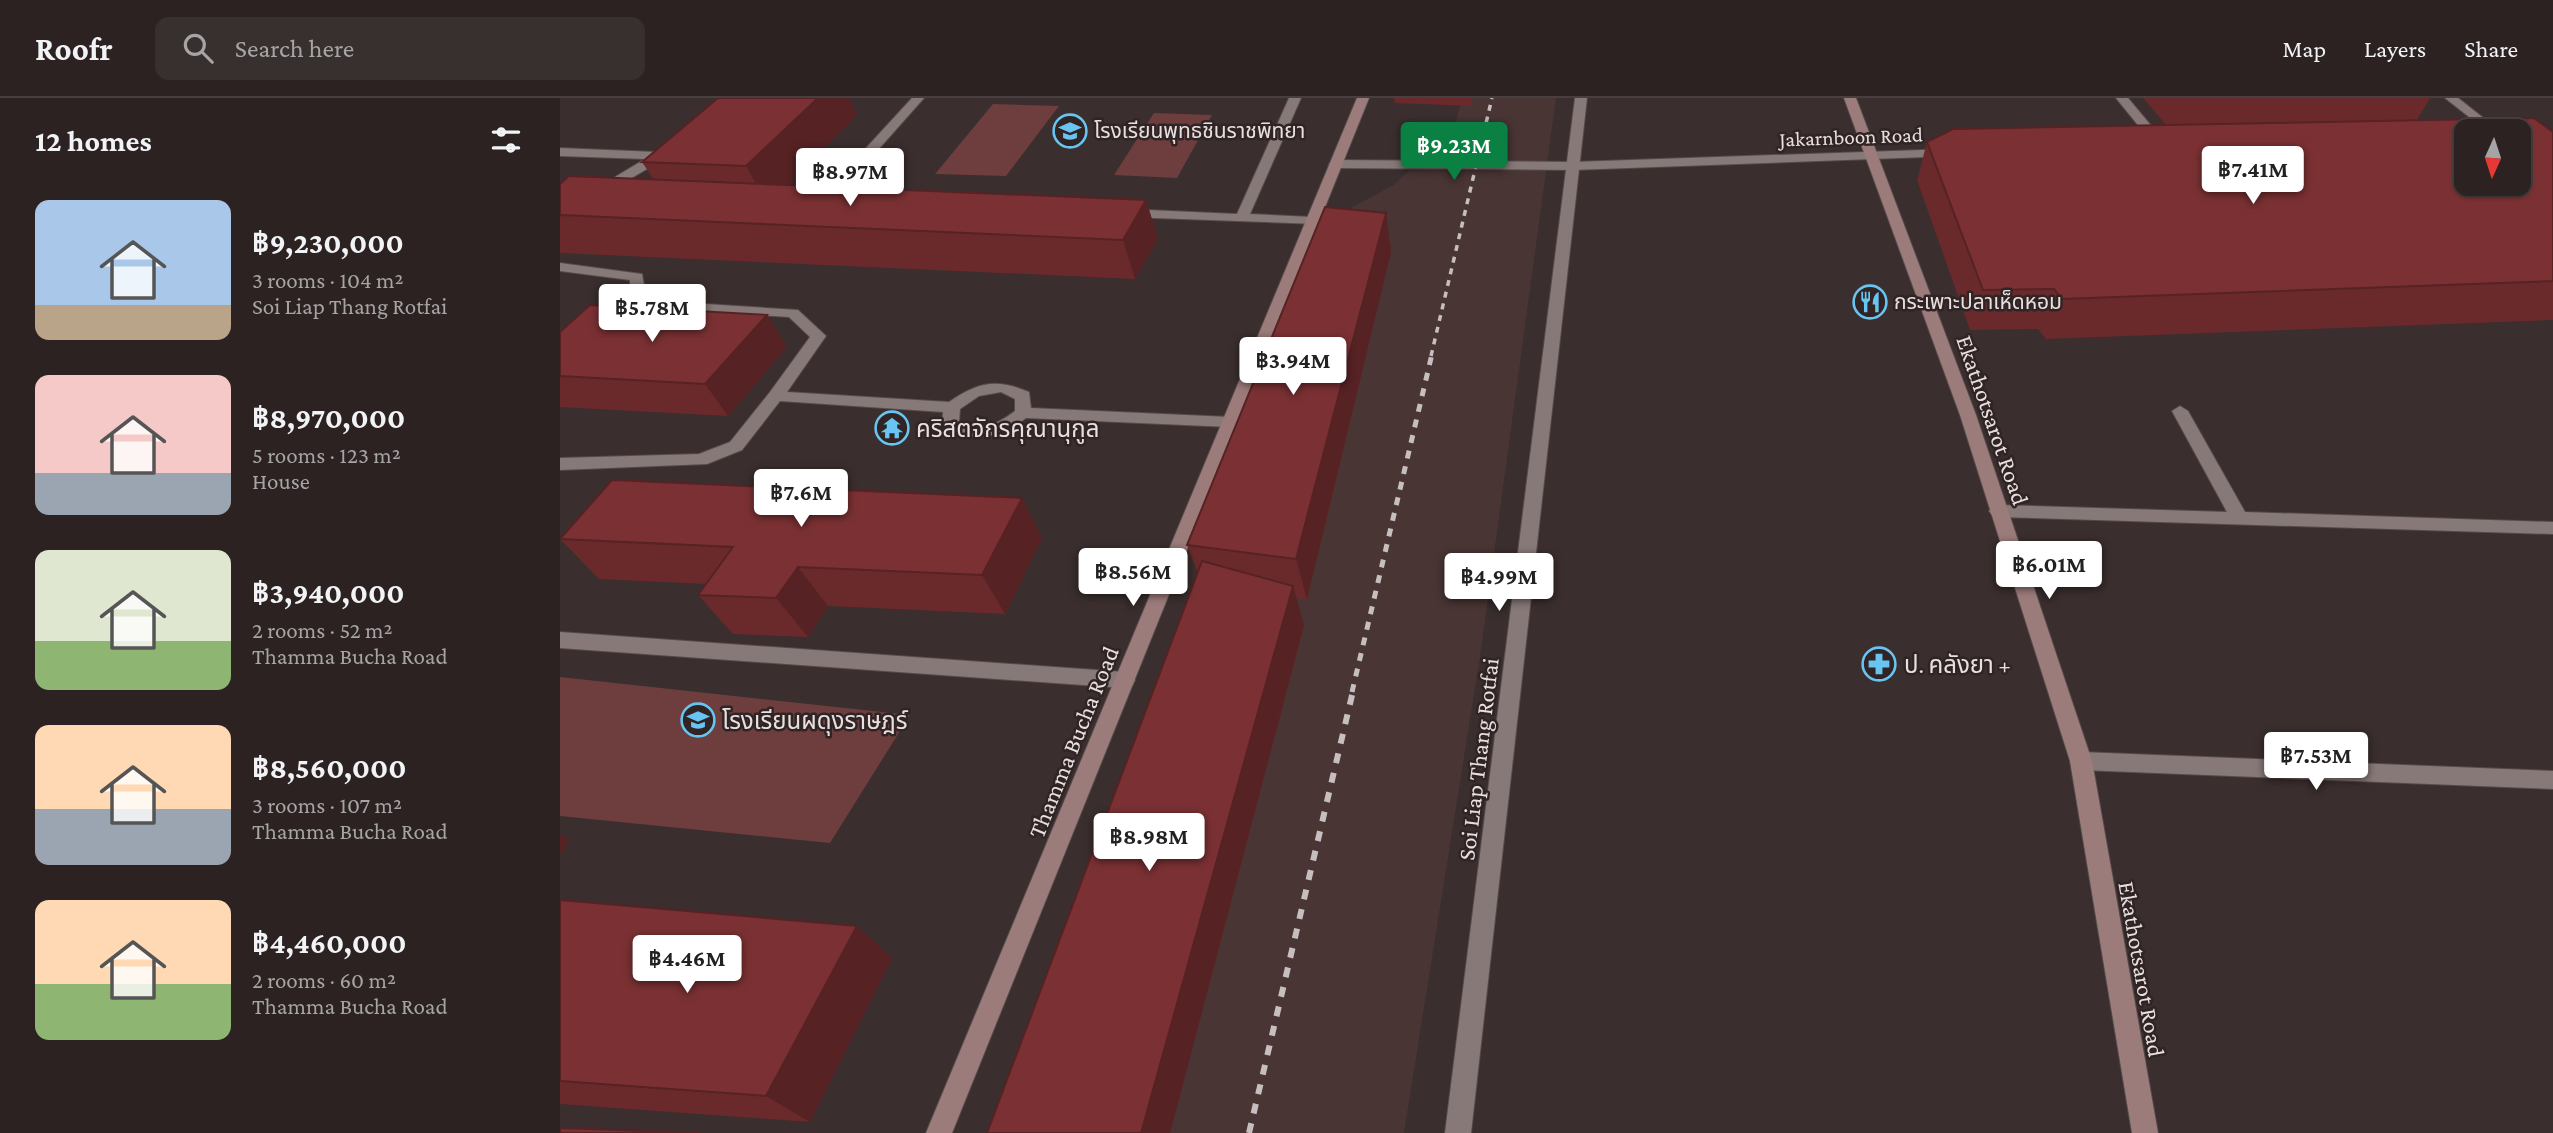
<!DOCTYPE html>
<meta charset="utf-8">
<style>
:root{--surface:#2c2222;--page:#382f2f;--text:#f1f3f6;--muted:#a6a4a5;--line:#483f40;--accent:#0b8043}
body{margin:0;font-family:"Crimson Pro","Noto Sans Thai",serif;background:var(--page);color:var(--text);height:100vh;display:flex;flex-direction:column;font-size:26px;white-space:nowrap}
*{box-sizing:border-box;margin:0}
p{font-size:23px;color:var(--muted)}
.icon{flex:none;width:38px;height:38px;fill:none;stroke:currentColor;stroke-width:2;stroke-linecap:round;stroke-linejoin:round}
.map{position:relative;flex:1;overflow:hidden}
.sheet{display:flex;flex-direction:column;background:var(--surface);width:560px}
.sheet>*{flex:none}
.needle{width:46px;rotate:183deg}
.fabs{position:absolute;left:1894px;top:21px;display:grid;gap:14px}
.fabs a{display:grid;place-items:center;width:77px;height:77px;border-radius:14px;background:var(--surface);box-shadow:0 2px 5px #0004,0 0 0 2px var(--line);font-size:35px}
.price{position:absolute;translate:-50% -60px;padding:0 16px;border-radius:7px;background:#fff;color:#222;font-size:23px;line-height:46px;filter:drop-shadow(0 2px 4px #0008)}
.price::after{content:'';position:absolute;left:50%;top:42px;width:21px;height:16px;margin-left:-10px;background:inherit;clip-path:polygon(0 0,100% 0,50% 100%)}
.price.selected{background:var(--accent);color:#fff}
ul{padding:0;list-style:none}
li{display:flex;align-items:center;gap:21px;height:175px;padding:0 35px}
li span{display:grid;place-items:center;flex:none;width:196px;height:140px;border-radius:14px;color:#555}
li>.icon{margin-inline-start:auto}
span .icon{width:84px;height:84px;fill:#fffc;stroke-width:1}
li b{font-size:30px}
h2{display:flex;justify-content:space-between;align-items:center;height:84px;padding:0 35px;font-size:30px}
header{display:flex;align-items:center;gap:42px;box-sizing:border-box;height:98px;padding:0 35px;background:var(--surface);border-bottom:2px solid var(--line)}
header strong{font-size:33px}
nav{display:flex;gap:38px;margin-inline-start:auto;font-size:24px}
.search{width:490px;height:63px;background:var(--page);display:flex;align-items:center;gap:18px;box-sizing:border-box;padding:0 24px;border-radius:14px;color:var(--muted);font-size:26px}
main{display:flex;flex:1;min-height:0}
.map>svg:first-child{display:block}
</style>
<header>
<strong>Roofr</strong>
<div class="search"><svg class="icon" aria-label="search" viewBox="0 0 24 24"><circle cx="10" cy="10" r="6"/><path d="M15 15l6 6"/></svg>Search here</div>
<nav><a>Map</a><a>Layers</a><a>Share</a></nav>
</header>
<main>
<section class="sheet">
<h2>12 homes<svg class="icon" aria-label="filters" viewBox="0 0 24 24"><path d="M4 7h16M4 17h16"/><circle cx="9" cy="7" r="2"/><circle cx="15" cy="17" r="2"/></svg></h2>
<ul>
<li><span style="background:linear-gradient(#a9c7e8 75%,#b9a48a 0)"><svg class="icon" aria-label="home" viewBox="0 0 24 24"><path d="M3 11l9-7 9 7M6 9v11h12V9"/></svg></span><div><b>฿9,230,000</b><p>3 rooms · 104 m²</p><p>Soi Liap Thang Rotfai</p></div></li>
<li><span style="background:linear-gradient(#f6c9c9 70%,#9aa5b1 0)"><svg class="icon" aria-label="home" viewBox="0 0 24 24"><path d="M3 11l9-7 9 7M6 9v11h12V9"/></svg></span><div><b>฿8,970,000</b><p>5 rooms · 123 m²</p><p>House</p></div></li>
<li><span style="background:linear-gradient(#dfe7d0 65%,#8fb573 0)"><svg class="icon" aria-label="home" viewBox="0 0 24 24"><path d="M3 11l9-7 9 7M6 9v11h12V9"/></svg></span><div><b>฿3,940,000</b><p>2 rooms · 52 m²</p><p>Thamma Bucha Road</p></div></li>
<li><span style="background:linear-gradient(#ffd9b3 60%,#9aa5b1 0)"><svg class="icon" aria-label="home" viewBox="0 0 24 24"><path d="M3 11l9-7 9 7M6 9v11h12V9"/></svg></span><div><b>฿8,560,000</b><p>3 rooms · 107 m²</p><p>Thamma Bucha Road</p></div></li>
<li><span style="background:linear-gradient(#ffd9b3 60%,#8fb573 0)"><svg class="icon" aria-label="home" viewBox="0 0 24 24"><path d="M3 11l9-7 9 7M6 9v11h12V9"/></svg></span><div><b>฿4,460,000</b><p>2 rooms · 60 m²</p><p>Thamma Bucha Road</p></div></li>
</ul>
</section>
<div class="map">
<svg width="1993" height="1035" viewBox="0 0 1993 1035">
<rect width="100%" height="100%" fill="#3a2e2e"/>
<polygon fill="#483534" points="902,0 996,0 920,559 844,1035 428,1035 629,501 792,109 834,87 895,27"/>
<g fill="#6e3e3e">
<polygon points="433,6 499,8 446,78 375,76"/>
<polygon points="594,15 652,17 617,80 554,77"/>
<polygon points="0,579 350,617 270,745 0,718"/>
</g>
<g fill="none" stroke-linecap="round" stroke-linejoin="round">
<defs>
<g id="service">
<polygon points="352,0 364,0 277,98 282,99 282,105 262,104 262,98"/>
<polygon points="729,0 741,0 690,116 752,119 759,123 757,126 566,119 559,115 566,111 677,116"/>
<polygon points="1556,0 1568,0 1603,42 1603,48 1595,48"/>
<polygon points="1885,0 1898,0 1940,33 1927,33"/>
<path d="M 0,165 L 82,176 L 84,187 L 68,201 L 238,212 L 266,238 L 227,294 L 389,304 C 418,284 436,280 469,294 L 471,310 L 670,319 L 678,324 L 670,329 L 466,320 C 438,341 416,344 384,331 L 382,327 L 383,314 L 220,303 L 182,352 L 147,366 L 0,372 L 0,360 L 139,356 L 170,344 L 210,294 L 250,239 L 229,219 L 50,208 L 48,205 L 50,202 L 70,186 L 70,182 L 0,173 ZM 441,294 L 455,301 L 455,313 C 436,327 422,334 399,324 L 400,311 L 419,298 Z"/>
<polygon points="1620,308 1628,313 1685,414 1993,424 1993,436 1438,419 1432,417 1429,413 1432,409 1438,407 1667,414 1612,313"/>
<polygon points="0,534 565,574 572,576 575,582 572,588 565,590 0,550"/>
</g>
<g id="minor">
<polygon points="107,49 113,53 104,61 0,122 0,112 85,61 0,58 0,50 96,54"/>
<polygon points="1390,51 1396,55 1394,58 1013,72 775,70 769,66 775,62 1013,64"/>
<polygon points="1521,654 1993,673 1993,691 1521,672 1513,669 1510,663 1513,657"/>
</g>
<polygon id="tertiary" points="1015,0 1027,0 911,1035 885,1035"/>
<g id="secondary">
<polygon points="797,0 809,0 392,1035 366,1035"/>
<polygon points="1284,0 1296,0 1416,317 1532,663 1598,1035 1572,1035 1510,663 1400,317"/>
</g>
</defs>
<use href="#service" stroke="#554b4b" stroke-width="2"/>
<use href="#minor" stroke="#554b4b" stroke-width="2"/>
<use href="#tertiary" stroke="#554b4b" stroke-width="2"/>
<use href="#secondary" stroke="#554b4b" stroke-width="2"/>
<use href="#service" fill="#877978" fill-rule="evenodd"/>
<use href="#minor" fill="#877978" fill-rule="evenodd"/>
<use href="#tertiary" fill="#877978" fill-rule="evenodd"/>
<use href="#secondary" fill="#9c7c7b" fill-rule="evenodd"/>
<polyline stroke="#c7bfbf" stroke-width="3.5" stroke-dasharray="6 6" stroke-linecap="butt" points="871,258 932,0"/>
<polyline stroke="#c7bfbf" stroke-width="5" stroke-dasharray="8 8" stroke-linecap="butt" points="792,594 872,256"/>
<polyline stroke="#c7bfbf" stroke-width="6" stroke-dasharray="10 10" stroke-linecap="butt" points="689,1035 793,593"/>
</g>
<g fill="#6a2a2c">
<polygon points="158,0 289,0 297,17 228,87 586,102 598,141 575,181 0,155 0,86 94,82 82,64"/>
<polygon points="834,0 912,0 911,8 835,5"/>
<polygon points="1583,0 1870,0 1857,22 1993,34 1993,222 1486,241 1478,231 1410,232 1357,82 1367,44 1606,27"/>
<polygon points="826,115 831,154 747,501 736,500 744,527 610,1035 427,1035 638,476 627,447"/>
<polygon points="207,217 227,249 168,318 0,309 0,234"/>
<polygon points="462,400 482,440 445,516 268,508 248,539 173,536 138,497 146,486 39,481 0,441"/>
<polygon points="0,802 297,828 332,860 250,1024 0,1006"/>
</g>
<g fill="#562224">
<polygon points="258,0 289,0 297,17 208,107 186,68"/>
<polygon points="586,102 598,141 575,181 563,142"/>
<polygon points="826,115 831,154 747,501 736,461"/>
<polygon points="207,217 227,249 168,318 145,286"/>
<polygon points="462,400 482,440 445,516 422,477"/>
<polygon points="238,469 268,508 248,539 216,500"/>
<polygon points="733,488 744,527 610,1035 581,1035"/>
<polygon points="0,736 10,743 0,757"/>
<polygon points="297,828 332,860 250,1024 206,998"/>
</g>
<g fill="#7b3133" stroke="#562224" stroke-width="2" fill-rule="evenodd">
<polygon points="158,0 258,0 186,68 82,64"/>
<path d="M 1974,20 L 1993,34 L 1993,183 L 1502,201 L 1494,191 L 1423,192 L 1367,44 L 1393,31 ZM 1906,33 L 1958,33 L 1958,86 L 1906,86 Z"/>
<polygon points="9,78 586,102 563,142 0,117 0,86"/>
<polygon points="765,109 826,115 736,461 627,447"/>
<polygon points="30,207 207,217 145,286 0,278 0,234"/>
<polygon points="52,382 462,400 422,477 238,469 216,500 138,497 173,449 0,441"/>
<polygon points="642,463 733,488 581,1035 427,1035"/>
<polygon points="0,802 297,828 206,998 0,983"/>
<polygon points="0,1030 141,1035 0,1035"/>
</g>
<defs>
<symbol id="school-ring" viewBox="-11 -11 22 22"><circle r="9.5" fill="#302424" stroke="#68c4f0" stroke-width="1.5"/><path d="M0-5L7-2L0 1L-7-2ZM-4 1L0 2.5L4 1V4Q0 6-4 4Z" fill="#68c4f0"/></symbol>
<symbol id="restaurant-ring" viewBox="-11 -11 22 22"><circle r="9.5" fill="#302424" stroke="#68c4f0" stroke-width="1.5"/><path d="M-5-6h1v4h1v-4h1v4h1v-4h1v5L-1.5 .5V6h-2V.5L-5-1ZM5-6V6H3V1.5H1.5Q1.5-4 5-6Z" fill="#68c4f0"/></symbol>
<symbol id="temple-ring" viewBox="-11 -11 22 22"><circle r="9.5" fill="#302424" stroke="#68c4f0" stroke-width="1.5"/><path d="M0-6L5-2H3V0L6.5 2.5H4V6H1.5V3h-3V6H-4V2.5H-6.5L-3 0V-2H-5Z" fill="#68c4f0"/></symbol>
<symbol id="pharmacy-ring" viewBox="-11 -11 22 22"><circle r="9.5" fill="#302424" stroke="#68c4f0" stroke-width="1.5"/><path d="M-2-6h4v4h4v4h-4v4h-4v-4h-4v-4h4Z" fill="#68c4f0"/></symbol>
</defs>
<g fill-rule="evenodd">
<use href="#school-ring" x="491" y="14" width="38" height="38"/>
<use href="#restaurant-ring" x="1291" y="185" width="38" height="38"/>
<use href="#temple-ring" x="313" y="311" width="38" height="38"/>
<use href="#pharmacy-ring" x="1300" y="547" width="38" height="38"/>
<use href="#school-ring" x="119" y="603" width="38" height="38"/>
</g>
<g text-anchor="middle" dominant-baseline="central" stroke-width="5" stroke-linejoin="round" paint-order="stroke">
<g font-size="21" fill="#e8e0e0" stroke="#302424" text-anchor="start">
<text x="534" y="33">โรงเรียนพุทธชินราชพิทยา</text>
<text x="1334" y="204">กระเพาะปลาเห็ดหอม</text>
</g>
<g font-size="21" fill="#e8e0e0" stroke="#302424">
<text transform="translate(1291 39) rotate(-2)">Jakarnboon Road</text>
</g>
<g font-size="24" fill="#e8e0e0" stroke="#302424">
<text transform="translate(1433 322) rotate(71)">Ekathotsarot Road</text>
<text transform="translate(513 644) rotate(-68)">Thamma Bucha Road</text>
<text transform="translate(918 661) rotate(-83)">Soi Liap Thang Rotfai</text>
<text transform="translate(1582 871) rotate(80)">Ekathotsarot Road</text>
</g>
<g font-size="24" fill="#e8e0e0" stroke="#302424" text-anchor="start">
<text x="356" y="330">คริสตจักรคุณานุกูล</text>
<text x="1344" y="566">ป. คลังยา +</text>
<text x="162" y="622">โรงเรียนผดุงราษฎร์</text>
</g>
</g>
</svg>
<div class="fabs">
<a><svg class="needle" viewBox="-14 -14 28 28"><path d="M0-13l5 13h-10z" fill="#e53935"/><path d="M0 13l5-13h-10z" fill="#a6a4a5"/></svg></a>
</div>
<b class="price selected" style="left:894px;top:84px">฿9.23M</b>
<b class="price" style="left:1693px;top:108px">฿7.41M</b>
<b class="price" style="left:290px;top:110px">฿8.97M</b>
<b class="price" style="left:92px;top:246px">฿5.78M</b>
<b class="price" style="left:733px;top:299px">฿3.94M</b>
<b class="price" style="left:241px;top:431px">฿7.6M</b>
<b class="price" style="left:1489px;top:503px">฿6.01M</b>
<b class="price" style="left:573px;top:510px">฿8.56M</b>
<b class="price" style="left:939px;top:515px">฿4.99M</b>
<b class="price" style="left:1756px;top:694px">฿7.53M</b>
<b class="price" style="left:589px;top:775px">฿8.98M</b>
<b class="price" style="left:127px;top:897px">฿4.46M</b>
</div>
</main>
